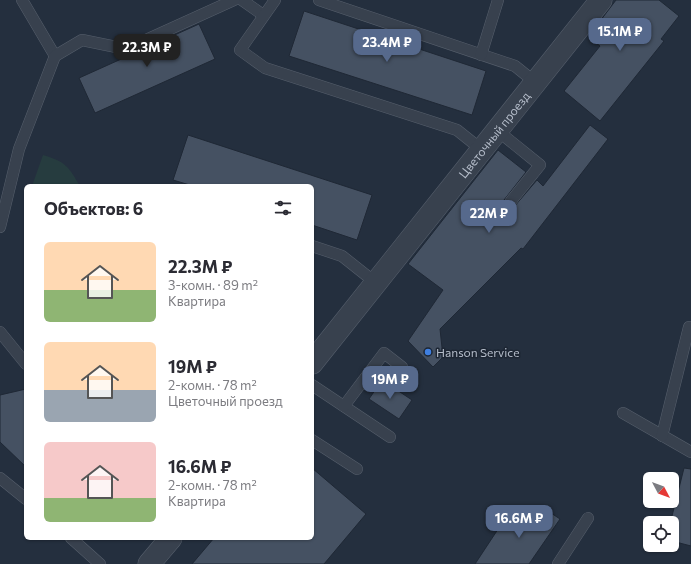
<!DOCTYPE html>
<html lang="ru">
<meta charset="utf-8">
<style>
:root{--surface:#fff;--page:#f2f2f3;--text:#2b2b33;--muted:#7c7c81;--accent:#56698c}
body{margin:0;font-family:Commissioner,sans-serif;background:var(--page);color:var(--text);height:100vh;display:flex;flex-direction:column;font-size:15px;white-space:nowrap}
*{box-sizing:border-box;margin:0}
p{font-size:13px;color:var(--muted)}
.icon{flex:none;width:22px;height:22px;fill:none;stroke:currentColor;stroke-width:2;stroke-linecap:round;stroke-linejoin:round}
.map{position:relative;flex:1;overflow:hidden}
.sheet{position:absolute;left:24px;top:184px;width:290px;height:356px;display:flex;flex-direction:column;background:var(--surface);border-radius:6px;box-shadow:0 1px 3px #0004}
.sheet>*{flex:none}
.needle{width:26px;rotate:131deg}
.fabs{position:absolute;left:643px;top:472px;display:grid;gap:8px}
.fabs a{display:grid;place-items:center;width:36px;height:36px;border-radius:6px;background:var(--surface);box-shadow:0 1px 3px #0004;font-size:20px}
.price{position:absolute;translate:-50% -34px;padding:0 9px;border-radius:8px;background:var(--accent);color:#fff;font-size:13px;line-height:26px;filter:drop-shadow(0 1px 2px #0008)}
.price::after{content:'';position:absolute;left:50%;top:24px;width:12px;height:9px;margin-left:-6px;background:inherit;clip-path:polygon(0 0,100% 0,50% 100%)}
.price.selected{background:#222;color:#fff}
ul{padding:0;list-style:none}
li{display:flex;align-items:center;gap:12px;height:100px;padding:0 20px}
li span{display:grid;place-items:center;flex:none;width:112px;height:80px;border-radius:6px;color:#555}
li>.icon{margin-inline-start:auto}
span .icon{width:48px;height:48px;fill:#fffc;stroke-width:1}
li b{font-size:17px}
h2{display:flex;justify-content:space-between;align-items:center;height:48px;padding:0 20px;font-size:17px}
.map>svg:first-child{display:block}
</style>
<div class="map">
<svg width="691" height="564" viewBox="0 0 691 564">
<rect width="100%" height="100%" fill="#242f3e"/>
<path fill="#263c3f" d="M 43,155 C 66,162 68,166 80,186 L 32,186 Z"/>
<g fill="#455162" stroke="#1f2835">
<polygon points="616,0 659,0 679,16 661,39 664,41 600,121 564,91 600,46 588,37"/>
<polygon points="304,11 486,71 472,115 289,56"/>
<polygon points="199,24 215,59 95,113 79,78"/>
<polygon points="590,125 608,139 523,249 521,248 440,329 443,357 433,367 408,341 443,290 408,264 498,150 526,172 504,200 506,206 513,208 537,180 543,186"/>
<polygon points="188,135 372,195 357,240 312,225 312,186 193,186 173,180"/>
<polygon points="382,380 412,400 399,419 369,399"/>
<polygon points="26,389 26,467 0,442 0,395"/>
<polygon points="312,468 366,514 324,564 192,564 214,538 312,538"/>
<polygon points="684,468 691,469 691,546 672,541 672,516"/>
<polygon points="542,507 560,519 529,564 475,564 512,508 531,520"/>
</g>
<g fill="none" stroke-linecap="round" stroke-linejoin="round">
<defs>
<g id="service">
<polyline points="22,0 55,56"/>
<polyline points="242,0 263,15"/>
<polyline points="275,0 240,50 265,68 457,130 482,150"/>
<polyline points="319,0 515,66 536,83"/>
<polyline points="481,55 498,0"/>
<polyline points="498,131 540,165 511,201"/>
<polyline points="0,227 19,149 55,56 82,40 126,49 234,0"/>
<polyline points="312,246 342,256 376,283"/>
<polyline points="0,332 26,364"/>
<polyline points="312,385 390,437"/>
<polyline points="344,406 384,353 402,367"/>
<polyline points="623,413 691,452"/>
<polyline points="662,436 689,327"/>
<polyline points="312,440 357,469"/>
<polyline points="0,478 26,499"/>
<polyline points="71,538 100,564"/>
<polyline points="558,564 588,518"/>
</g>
<g id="minor">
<path id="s1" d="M 312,363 L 601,0"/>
<polyline points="149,564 171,538"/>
</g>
</defs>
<use href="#service" stroke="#565f6c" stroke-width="12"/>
<use href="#minor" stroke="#565f6c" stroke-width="23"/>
<use href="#service" stroke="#38414e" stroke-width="11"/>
<use href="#minor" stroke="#38414e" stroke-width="22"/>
</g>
<circle fill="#3f7fe0" stroke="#1d2633" stroke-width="1.5" cx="428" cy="352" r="4"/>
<g text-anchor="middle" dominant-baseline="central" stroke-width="3" stroke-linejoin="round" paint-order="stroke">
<g font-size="12" fill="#b4bcc9" stroke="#1d2633">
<text stroke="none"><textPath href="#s1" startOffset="292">Цветочный проезд</textPath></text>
</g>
<g font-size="12" fill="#b4bcc9" stroke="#1d2633" text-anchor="start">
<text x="436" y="352">Hanson Service</text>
</g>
</g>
</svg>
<div class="fabs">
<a><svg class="needle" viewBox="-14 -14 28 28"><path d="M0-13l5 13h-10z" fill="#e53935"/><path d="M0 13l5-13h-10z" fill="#7c7c81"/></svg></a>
<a><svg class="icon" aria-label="locate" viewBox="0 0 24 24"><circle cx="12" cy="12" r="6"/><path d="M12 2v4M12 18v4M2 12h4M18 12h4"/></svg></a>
</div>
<b class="price" style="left:620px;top:52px">15.1M ₽</b>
<b class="price" style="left:387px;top:63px">23.4M ₽</b>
<b class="price selected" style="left:147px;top:68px">22.3M ₽</b>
<b class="price" style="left:489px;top:234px">22M ₽</b>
<b class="price" style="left:390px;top:400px">19M ₽</b>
<b class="price" style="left:519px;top:539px">16.6M ₽</b>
<section class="sheet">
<h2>Объектов: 6<svg class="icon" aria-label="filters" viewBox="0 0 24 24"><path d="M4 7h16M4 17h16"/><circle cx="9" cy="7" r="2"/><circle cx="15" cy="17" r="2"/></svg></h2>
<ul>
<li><span style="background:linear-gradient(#ffd9b3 60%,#8fb573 0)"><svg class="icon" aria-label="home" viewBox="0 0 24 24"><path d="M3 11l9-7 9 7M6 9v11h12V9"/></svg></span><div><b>22.3M ₽</b><p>3-комн. · 89 m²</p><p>Квартира</p></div></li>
<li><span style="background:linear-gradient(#ffd9b3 60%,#9aa5b1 0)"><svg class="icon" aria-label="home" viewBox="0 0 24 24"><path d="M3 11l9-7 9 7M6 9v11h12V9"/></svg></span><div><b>19M ₽</b><p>2-комн. · 78 m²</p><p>Цветочный проезд</p></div></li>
<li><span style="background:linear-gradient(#f6c9c9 70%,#8fb573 0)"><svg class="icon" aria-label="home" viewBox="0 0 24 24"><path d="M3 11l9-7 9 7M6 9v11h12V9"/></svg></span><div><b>16.6M ₽</b><p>2-комн. · 78 m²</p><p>Квартира</p></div></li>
</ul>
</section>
</div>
